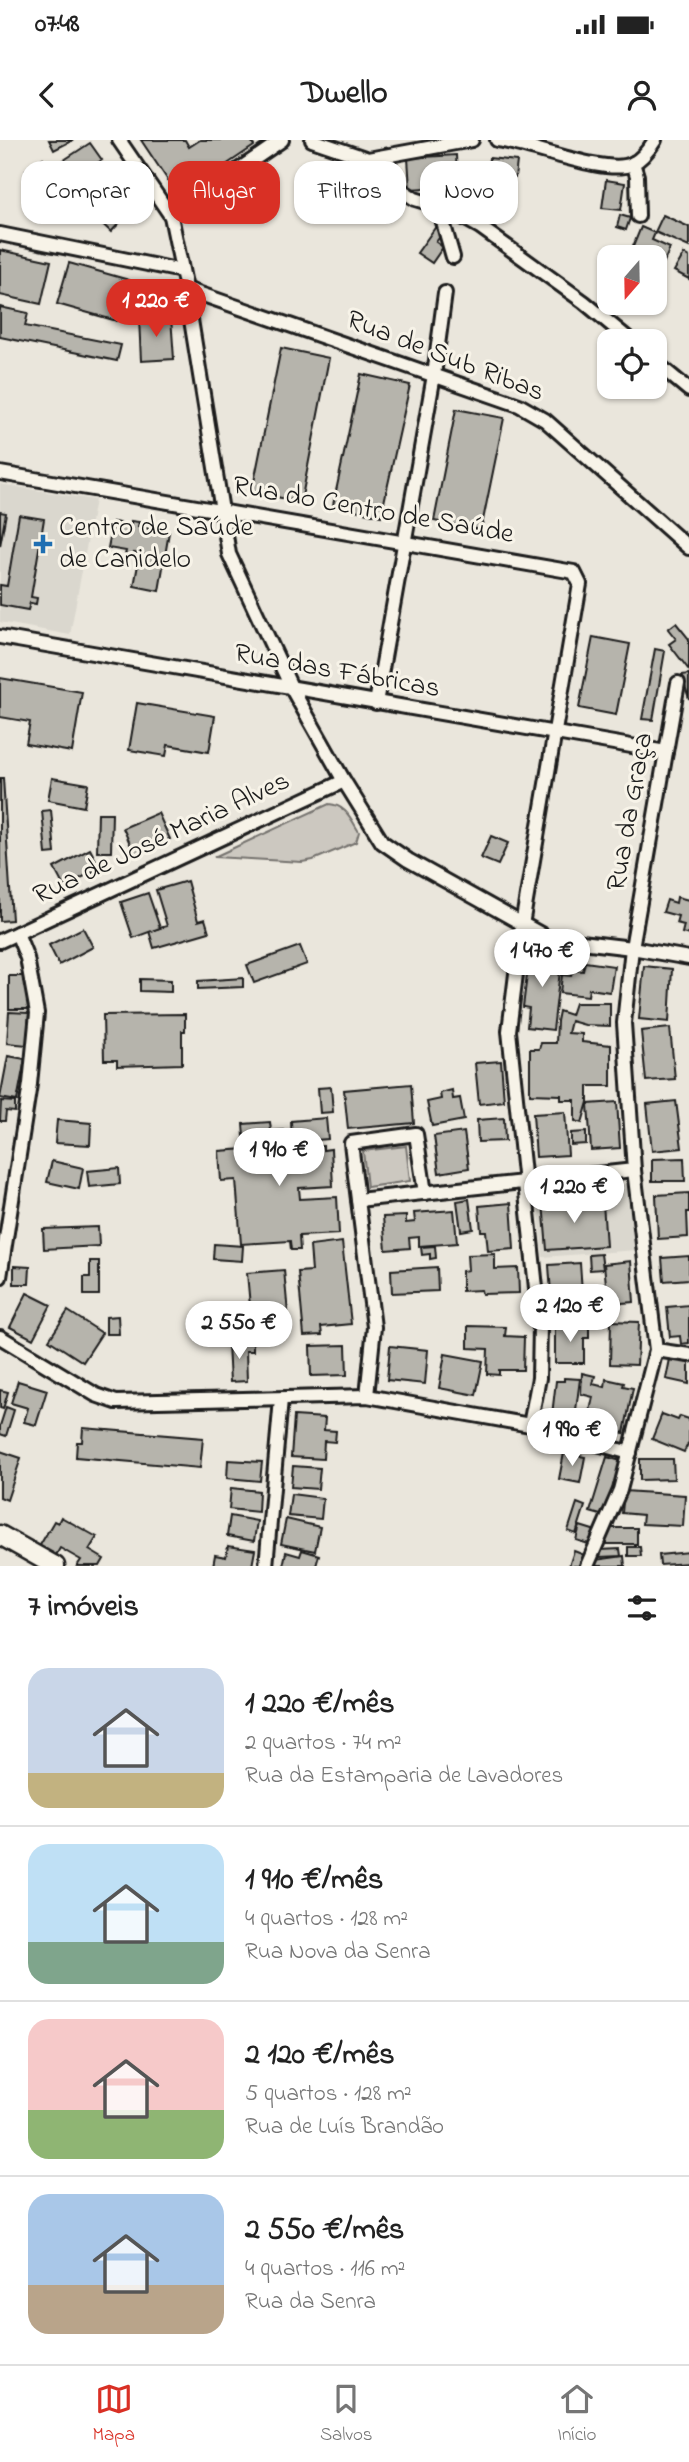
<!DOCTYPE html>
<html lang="pt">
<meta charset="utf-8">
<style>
:root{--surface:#fff;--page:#f2f2f2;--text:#222;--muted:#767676;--line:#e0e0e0;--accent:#d93025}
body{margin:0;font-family:"Indie Flower",sans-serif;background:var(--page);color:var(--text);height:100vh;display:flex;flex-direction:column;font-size:26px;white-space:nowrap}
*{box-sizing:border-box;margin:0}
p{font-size:23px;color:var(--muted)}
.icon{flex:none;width:38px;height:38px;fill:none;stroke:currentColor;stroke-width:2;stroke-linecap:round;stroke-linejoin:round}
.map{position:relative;height:1426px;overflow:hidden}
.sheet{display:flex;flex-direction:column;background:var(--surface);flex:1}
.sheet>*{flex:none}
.top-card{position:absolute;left:21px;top:21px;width:648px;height:63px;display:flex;gap:14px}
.needle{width:46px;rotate:200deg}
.fabs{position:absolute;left:597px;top:105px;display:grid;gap:14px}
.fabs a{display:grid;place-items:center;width:70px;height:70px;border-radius:14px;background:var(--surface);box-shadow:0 2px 5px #0004;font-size:35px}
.price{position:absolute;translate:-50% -60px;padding:0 16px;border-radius:24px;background:#fff;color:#222;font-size:23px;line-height:46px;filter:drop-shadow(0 2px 4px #0008)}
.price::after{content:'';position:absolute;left:50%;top:42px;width:21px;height:16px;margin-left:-10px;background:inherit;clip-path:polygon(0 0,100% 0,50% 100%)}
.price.current{background:var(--accent);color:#fff}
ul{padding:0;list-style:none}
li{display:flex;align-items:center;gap:21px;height:175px;padding:0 28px}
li+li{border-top:2px solid var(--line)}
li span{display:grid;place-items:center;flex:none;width:196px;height:140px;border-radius:21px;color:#555}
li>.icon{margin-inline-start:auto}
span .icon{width:84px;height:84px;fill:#fffc;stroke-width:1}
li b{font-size:30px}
h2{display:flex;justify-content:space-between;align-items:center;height:84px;padding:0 28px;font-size:30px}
.pill{padding:0 24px;border-radius:21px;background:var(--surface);box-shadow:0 2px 5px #0004;font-size:24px;line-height:63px}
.pill.current{background:var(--accent);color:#fff}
.status{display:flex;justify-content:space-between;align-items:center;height:49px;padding:0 35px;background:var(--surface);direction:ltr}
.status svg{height:19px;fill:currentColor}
header{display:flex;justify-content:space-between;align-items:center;height:91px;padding:0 28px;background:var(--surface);font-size:32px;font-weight:800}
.dock{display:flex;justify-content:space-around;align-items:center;height:98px;border-top:2px solid var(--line);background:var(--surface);font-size:19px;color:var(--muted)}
.dock a{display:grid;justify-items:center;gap:4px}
.dock .current{color:var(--accent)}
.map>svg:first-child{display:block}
</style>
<div class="status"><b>07:48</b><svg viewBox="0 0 49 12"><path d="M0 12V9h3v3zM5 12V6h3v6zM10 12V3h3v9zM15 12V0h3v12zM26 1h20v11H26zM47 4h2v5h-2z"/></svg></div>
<header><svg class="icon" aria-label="back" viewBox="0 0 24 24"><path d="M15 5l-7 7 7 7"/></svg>Dwello<svg class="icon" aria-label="person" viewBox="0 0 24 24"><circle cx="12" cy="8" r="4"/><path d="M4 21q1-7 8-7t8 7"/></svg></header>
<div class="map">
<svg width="689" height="1426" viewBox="0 0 689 1426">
<rect width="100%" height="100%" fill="#eae6dc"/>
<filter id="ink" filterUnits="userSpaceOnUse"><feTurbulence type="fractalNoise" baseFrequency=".0143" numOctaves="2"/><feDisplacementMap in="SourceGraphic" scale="14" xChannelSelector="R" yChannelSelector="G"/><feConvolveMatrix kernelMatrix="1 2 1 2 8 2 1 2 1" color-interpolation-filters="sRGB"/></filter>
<g filter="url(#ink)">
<g fill="#dad7ce">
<polygon points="0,344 95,360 70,495 0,482"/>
<polygon points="625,1044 631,1050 636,1110 543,1117 538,1061 544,1053"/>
</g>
<g fill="#ccc8c0" stroke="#74726e" stroke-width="2">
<path d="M 329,664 C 346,665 351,679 359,692 L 356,702 L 313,720 L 302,722 L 214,717 Z"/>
<polygon points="406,1006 410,1041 367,1047 363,1011"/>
</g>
<g fill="#b6b4ac" stroke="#1c1c1c" stroke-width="2">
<polygon points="49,0 73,0 54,10"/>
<polygon points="141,0 185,0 189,7 200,0 251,0 254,6 183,54 175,51"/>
<polygon points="90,3 102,20 70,41 58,24"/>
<polygon points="456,15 457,35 441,36 442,47 410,49 408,18"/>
<polygon points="43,18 50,28 33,40 26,30"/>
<polygon points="489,18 517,21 515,38 487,36"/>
<polygon points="108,26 115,43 101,49 104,54 83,63 73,40"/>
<polygon points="606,40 625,43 621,70 602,68"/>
<polygon points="454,45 455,57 432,58 431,49"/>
<polygon points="118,51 135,66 111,92 94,76"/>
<polygon points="620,75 630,78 626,90 617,87"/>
<polygon points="663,75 689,87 689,107 655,92"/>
<polygon points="437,85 445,90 436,102 443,107 432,123 417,113"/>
<polygon points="641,87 655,93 652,100 670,108 664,122 632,109"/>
<polygon points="0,110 51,121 41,164 0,155"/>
<polygon points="684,114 689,117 689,139 674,131"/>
<polygon points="69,123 129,140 117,181 57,164"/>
<polygon points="0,167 28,173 25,186 121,205 117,221 0,197"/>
<polygon points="171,177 174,219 141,221 139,178"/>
<polygon points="281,208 329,218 301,362 252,352"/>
<polygon points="361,234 410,245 381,376 333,365"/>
<polygon points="456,269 504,278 481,390 434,381"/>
<polygon points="0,372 6,373 0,406"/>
<polygon points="19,375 44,379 31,457 37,458 36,464 30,463 28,470 0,465 0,445 7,446"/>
<polygon points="131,381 139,382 138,387 169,392 159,451 134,446 140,414 134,413 133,416 125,415 126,411 108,408 113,382 131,385"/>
<polygon points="676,483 689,499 689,530 669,504 676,499 668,489"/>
<polygon points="593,497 630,504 616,575 579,568"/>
<polygon points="655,509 665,511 653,580 642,579"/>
<polygon points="689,534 689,559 682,535"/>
<polygon points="0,538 82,552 72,612 26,604 30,582 0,577"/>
<polygon points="137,563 215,576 209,612 168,605 166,616 129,610"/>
<polygon points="0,638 3,638 12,780 0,781"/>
<polygon points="52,638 88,644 84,667 48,660"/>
<polygon points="51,670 55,713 46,714 42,671"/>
<polygon points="98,673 112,673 111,712 97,712"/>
<polygon points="158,673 170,699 135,715 123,688"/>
<polygon points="491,696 508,703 498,725 481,718"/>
<polygon points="90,709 100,728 64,747 54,728"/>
<polygon points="187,741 198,781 205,779 209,792 154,808 149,791 167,786 156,750"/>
<polygon points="148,753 160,788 133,798 121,762"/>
<polygon points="677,757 689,760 689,795 682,793 684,785 676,783 678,776 663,772 667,760 676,763"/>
<polygon points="83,788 93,807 59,825 49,805"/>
<polygon points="300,806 307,824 254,843 247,825"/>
<polygon points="530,811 562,814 553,890 527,887 529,868 523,867"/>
<polygon points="585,822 614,826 610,852 589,849 588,856 560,853 562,835 571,836 572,830 583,831"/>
<polygon points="644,826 672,829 669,882 639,879"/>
<rect x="9" y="836" width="19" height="33"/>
<polygon points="243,838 243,847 198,849 198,841"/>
<polygon points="140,839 171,840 171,852 140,851"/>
<polygon points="575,863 610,863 610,886 585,885 571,881 568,893 582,894 582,902 611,905 611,946 588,946 588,962 582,983 575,981 575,960 561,960 561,955 530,954 530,909 539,909 541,903 556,903 557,881 559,871 571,875"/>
<polygon points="9,872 29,873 27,905 7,903"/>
<polygon points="185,874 185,891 182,891 182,924 117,926 117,920 104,920 103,875"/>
<polygon points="670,888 675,939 646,941 641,891"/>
<polygon points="8,916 25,919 17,961 0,958"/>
<polygon points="501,921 504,961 479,964 475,923"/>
<polygon points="411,944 414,983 348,989 344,950"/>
<polygon points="331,947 333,972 320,973 318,948"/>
<polygon points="452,950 453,959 460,958 464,980 432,986 427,962 441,959 440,953"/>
<polygon points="1,961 15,962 15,972 6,971 5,981 0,981"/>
<polygon points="676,961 682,1008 652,1011 647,964"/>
<polygon points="617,962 620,1008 591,1010 588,964"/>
<polygon points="565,972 568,1015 536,1017 533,974"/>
<polygon points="326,978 328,999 292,1002 291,981"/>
<polygon points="504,978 505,1001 478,1002 477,980"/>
<polygon points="57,980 91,983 90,1005 55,1003"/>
<polygon points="270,982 271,991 283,990 284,997 292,997 293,1008 323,1006 323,1010 331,1009 333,1046 299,1048 300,1059 337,1057 339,1094 299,1096 300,1110 291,1110 290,1101 241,1104 236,1040 221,1041 219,1011 245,1009 243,984"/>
<polygon points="464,992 469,1028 439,1033 434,996"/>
<polygon points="586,992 586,1004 571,1005 571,993"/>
<polygon points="684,1018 685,1041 652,1041 652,1019"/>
<polygon points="52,1021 83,1028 79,1049 47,1042"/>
<polygon points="119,1028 120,1044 89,1047 87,1031"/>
<polygon points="689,1053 689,1072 687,1072 688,1097 658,1099 656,1055"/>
<polygon points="469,1059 473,1089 461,1091 457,1061"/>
<polygon points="575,1060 576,1065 603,1063 606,1106 547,1110 543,1062"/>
<polygon points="511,1063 514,1109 488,1111 486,1091 481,1091 479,1066"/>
<polygon points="454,1070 457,1103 419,1106 419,1097 409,1098 410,1108 386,1110 383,1077 406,1076 406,1083 415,1082 414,1073"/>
<polygon points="98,1087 99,1106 44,1109 43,1089"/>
<polygon points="342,1102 351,1184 321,1187 322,1195 304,1196 298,1132 312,1131 310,1106"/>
<polygon points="214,1104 243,1106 242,1121 213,1119"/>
<polygon points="435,1106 436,1118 430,1119 430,1114 422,1115 421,1107"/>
<polygon points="495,1114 495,1129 518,1128 519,1153 482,1154 481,1150 462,1151 462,1131 468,1130 467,1115"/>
<polygon points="601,1114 603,1129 590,1130 589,1115"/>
<polygon points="689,1116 689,1139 664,1141 662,1118"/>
<polygon points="90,1121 99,1121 99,1155 84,1155 84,1137 90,1137"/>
<polygon points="631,1121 634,1162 608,1164 604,1124"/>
<polygon points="580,1123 583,1166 552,1168 549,1125"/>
<polygon points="14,1126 30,1127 29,1144 14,1144"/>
<polygon points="437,1127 438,1151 392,1153 391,1130"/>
<polygon points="284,1130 288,1174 251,1177 247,1133"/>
<polygon points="27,1153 51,1165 33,1199 10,1187"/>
<polygon points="689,1165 689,1203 681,1204 680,1196 670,1197 667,1167"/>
<polygon points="68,1171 102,1193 83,1222 49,1200"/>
<polygon points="118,1176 119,1194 106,1194 106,1177"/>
<polygon points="611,1181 639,1182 637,1225 610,1224"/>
<polygon points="555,1185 589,1186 589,1198 584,1198 584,1223 555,1223"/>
<polygon points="468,1186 506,1187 505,1196 524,1197 523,1230 499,1230 499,1235 487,1234 488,1209 468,1208"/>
<polygon points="253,1203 253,1211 246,1211 247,1241 230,1242 228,1204"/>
<polygon points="346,1205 347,1235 311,1236 310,1206"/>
<polygon points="390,1206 428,1210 425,1244 387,1240"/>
<polygon points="445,1214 483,1221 476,1255 439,1248"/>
<polygon points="670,1219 689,1223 689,1244 666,1239"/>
<polygon points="582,1233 595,1236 593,1244 605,1247 606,1239 624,1243 623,1246 633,1248 624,1293 587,1285 593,1257 581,1254"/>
<polygon points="564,1238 580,1239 575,1278 552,1275 556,1241 564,1241"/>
<polygon points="18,1241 47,1250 36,1285 24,1282 28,1268 11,1263"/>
<polygon points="0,1250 8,1252 3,1269 0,1268"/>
<polygon points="6,1267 14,1270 6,1296 0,1294 0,1286"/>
<polygon points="662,1274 678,1280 680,1276 689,1279 689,1302 684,1312 652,1299"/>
<polygon points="294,1276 325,1278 324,1290 336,1291 335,1302 324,1301 323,1319 291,1317"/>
<polygon points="83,1288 203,1298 200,1328 76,1317 77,1302 82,1302"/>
<polygon points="0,1311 21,1318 7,1360 0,1357"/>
<polygon points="564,1313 585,1317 580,1343 559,1339"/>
<polygon points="607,1317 621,1321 604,1376 590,1372"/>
<polygon points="640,1319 673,1319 674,1339 640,1340"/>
<polygon points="228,1320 262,1322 260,1341 227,1338"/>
<polygon points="293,1326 320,1328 318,1349 291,1347"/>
<polygon points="231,1348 259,1351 258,1372 229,1369"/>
<polygon points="624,1351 685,1355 683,1386 642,1384 643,1375 622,1373"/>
<polygon points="291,1354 323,1358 321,1379 288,1376"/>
<polygon points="577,1363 585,1366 576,1394 568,1391"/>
<polygon points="230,1376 257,1381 254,1401 227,1396"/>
<polygon points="61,1377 97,1397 89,1410 104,1419 100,1426 77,1426 81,1420 60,1408 55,1417 39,1407 54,1381 58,1383"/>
<polygon points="286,1379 320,1387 315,1411 281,1404"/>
<polygon points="580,1386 596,1391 592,1405 576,1400"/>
<rect x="603" y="1388" width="34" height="16"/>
<polygon points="228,1406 255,1410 252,1426 213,1426 215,1415 226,1417"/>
<polygon points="628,1407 640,1407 641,1416 628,1416"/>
<polygon points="620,1409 621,1416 600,1417 600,1410"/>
<polygon points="302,1410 319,1415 316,1426 283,1426 286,1412 300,1416"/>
<polygon points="574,1411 587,1416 584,1426 569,1426"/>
<polygon points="689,1412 689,1423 660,1425 659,1415"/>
<polygon points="624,1416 625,1426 596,1426 595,1420"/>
</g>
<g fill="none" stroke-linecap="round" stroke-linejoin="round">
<defs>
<g id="street">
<polyline points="119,0 171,76 186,149 229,414 292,549 344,641 382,702 408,720 548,798 632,808 689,818"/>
<polyline points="312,0 368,19 472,0"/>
<path d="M 497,0 C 530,4 606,36 632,24 C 642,19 650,8 655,0"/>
<polyline points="368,19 391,43 415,59 448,69 480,87 584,162 631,201"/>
<polyline points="633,23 637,36 638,76"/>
<polyline points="439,68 453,117"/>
<polyline points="171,76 282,0"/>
<polyline points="0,94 182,131"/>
<polyline points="186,149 519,265 545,280 689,408"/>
<polyline points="654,221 689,250"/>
<polyline points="0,333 574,432 580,444 522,785 509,891 540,1186 539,1238 530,1285"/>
<polyline points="0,497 666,612"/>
<polyline points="376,563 434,235 445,153"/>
<polyline points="0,801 344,641"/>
<polyline points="358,1060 351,1003 416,994 425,1053"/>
<polyline points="0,1137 30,944 37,873 27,818 17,793"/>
<polyline points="0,1197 96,1255 116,1262 367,1256 530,1285 630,1313"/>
<polyline points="656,1210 689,1215"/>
<polyline points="367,1256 374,1187 358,1060 634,1030"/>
<polyline points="266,1426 281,1259"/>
<polyline points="587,1426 620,1350 656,1210 634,1030 624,883 632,808 678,543"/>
</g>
<polyline id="secondary" points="0,1395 55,1426"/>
</defs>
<use href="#street" stroke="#1c1c1c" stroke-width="18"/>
<use href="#secondary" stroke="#1c1c1c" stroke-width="23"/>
<use href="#street" stroke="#f7f3e8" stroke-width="12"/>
<use href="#secondary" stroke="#f7f3e8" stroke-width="18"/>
</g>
</g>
<path fill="#1f6fb2" stroke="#f7f3e8" stroke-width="2.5" d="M39.5 393.5h7v7h7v7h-7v7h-7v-7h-7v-7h7z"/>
<g text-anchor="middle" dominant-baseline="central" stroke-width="6" stroke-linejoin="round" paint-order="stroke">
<g font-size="28" fill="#1c1c1c" stroke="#f7f3e8">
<text transform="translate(445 217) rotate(21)">Rua de Sub Ribas</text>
<text transform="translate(373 371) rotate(10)">Rua do Centro de Saúde</text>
<text transform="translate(337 532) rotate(10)">Rua das Fábricas</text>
<text transform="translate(631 672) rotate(-80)">Rua da Graça</text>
<text transform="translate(162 699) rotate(-25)">Rua de José Maria Alves</text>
</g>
<g font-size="28" fill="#1c1c1c" stroke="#f7f3e8" text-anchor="start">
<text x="59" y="388">Centro de Saúde<tspan x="59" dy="32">de Canidelo</tspan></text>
</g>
</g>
</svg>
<div class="fabs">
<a><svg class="needle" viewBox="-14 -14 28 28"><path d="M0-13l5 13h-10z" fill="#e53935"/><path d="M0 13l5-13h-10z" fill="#767676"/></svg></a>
<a><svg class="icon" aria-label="locate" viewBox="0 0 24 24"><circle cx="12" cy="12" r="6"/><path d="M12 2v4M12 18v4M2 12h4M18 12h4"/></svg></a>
</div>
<b class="price current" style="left:156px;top:199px">1 220 €</b>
<b class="price" style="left:542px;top:849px">1 470 €</b>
<b class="price" style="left:279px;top:1048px">1 910 €</b>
<b class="price" style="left:574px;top:1085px">1 220 €</b>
<b class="price" style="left:570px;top:1204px">2 120 €</b>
<b class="price" style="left:239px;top:1221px">2 550 €</b>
<b class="price" style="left:572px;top:1328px">1 990 €</b>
<div class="top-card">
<a class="pill">Comprar</a>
<a class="pill current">Alugar</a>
<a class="pill">Filtros</a>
<a class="pill">Novo</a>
</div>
</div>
<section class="sheet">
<h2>7 imóveis<svg class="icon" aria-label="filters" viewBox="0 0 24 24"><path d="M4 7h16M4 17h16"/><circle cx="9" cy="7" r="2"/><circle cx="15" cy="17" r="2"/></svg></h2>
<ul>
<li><span style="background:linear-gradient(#c9d6e8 75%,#c2b280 0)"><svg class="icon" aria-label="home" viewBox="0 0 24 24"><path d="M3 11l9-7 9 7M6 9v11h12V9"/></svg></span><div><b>1 220 €/mês</b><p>2 quartos · 74 m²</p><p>Rua da Estamparia de Lavadores</p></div></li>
<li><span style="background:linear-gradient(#bfe0f5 70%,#7fa58c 0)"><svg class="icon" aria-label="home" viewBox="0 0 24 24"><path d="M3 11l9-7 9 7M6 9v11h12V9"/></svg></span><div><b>1 910 €/mês</b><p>4 quartos · 128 m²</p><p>Rua Nova da Senra</p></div></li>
<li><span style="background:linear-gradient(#f6c9c9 65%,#8fb573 0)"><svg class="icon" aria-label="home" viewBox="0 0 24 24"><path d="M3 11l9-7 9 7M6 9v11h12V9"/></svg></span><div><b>2 120 €/mês</b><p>5 quartos · 128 m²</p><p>Rua de Luís Brandão</p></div></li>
<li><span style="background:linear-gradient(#a9c7e8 65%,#b9a48a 0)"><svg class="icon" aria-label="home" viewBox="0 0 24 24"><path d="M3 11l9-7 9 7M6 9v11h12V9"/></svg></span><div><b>2 550 €/mês</b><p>4 quartos · 116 m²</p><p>Rua da Senra</p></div></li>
</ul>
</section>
<nav class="dock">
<a class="current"><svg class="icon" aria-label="map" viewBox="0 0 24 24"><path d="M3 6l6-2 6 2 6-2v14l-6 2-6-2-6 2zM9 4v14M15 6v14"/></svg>Mapa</a>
<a><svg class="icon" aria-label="saved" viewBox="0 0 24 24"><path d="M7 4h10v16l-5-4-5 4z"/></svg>Salvos</a>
<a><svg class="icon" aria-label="home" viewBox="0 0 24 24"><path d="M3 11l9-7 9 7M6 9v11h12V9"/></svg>Início</a>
</nav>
